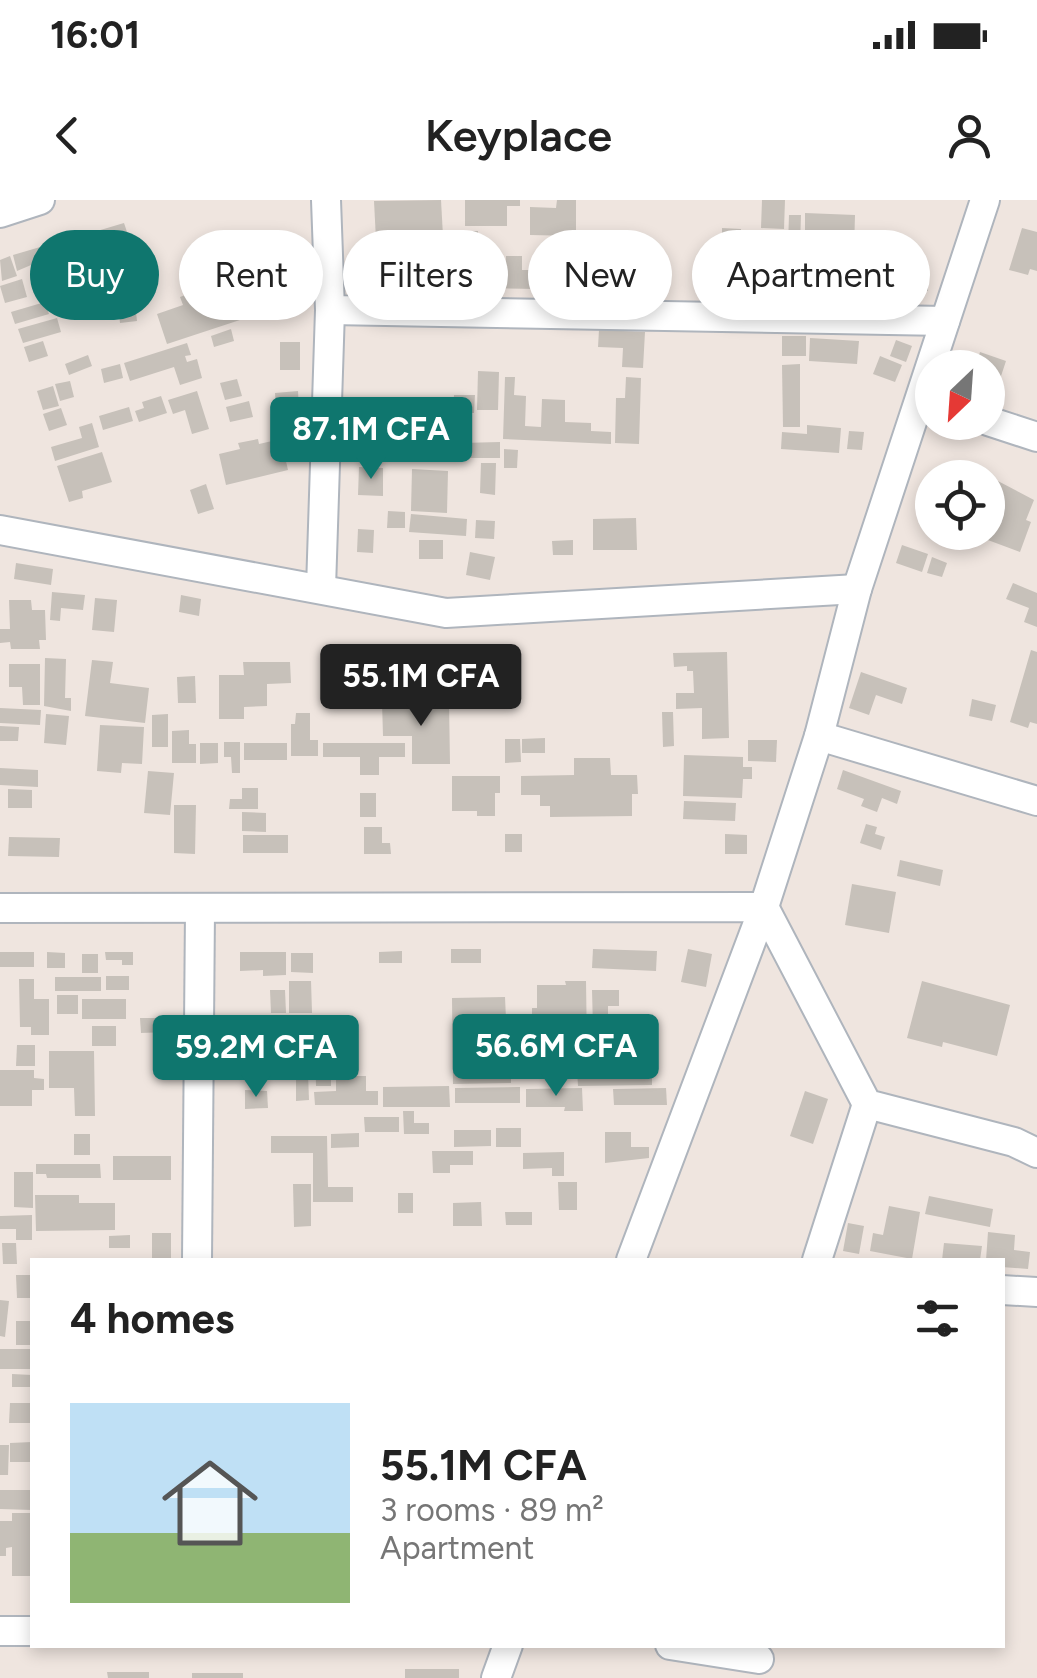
<!DOCTYPE html>
<meta charset="utf-8">
<style>
:root{--surface:#fff;--page:#f6f6f6;--text:#222;--muted:#767676;--line:#e0e0e0;--accent:#0f766e}
body{margin:0;font-family:Figtree,sans-serif;background:var(--page);color:var(--text);height:100vh;display:flex;flex-direction:column;font-size:38px;white-space:nowrap}
*{box-sizing:border-box;margin:0}
p{font-size:32px;color:var(--muted)}
.icon{flex:none;width:55px;height:55px;fill:none;stroke:currentColor;stroke-width:2;stroke-linecap:round;stroke-linejoin:round}
.map{position:relative;flex:1;overflow:hidden}
.side{position:absolute;left:30px;top:1058px;width:975px;height:390px;display:flex;flex-direction:column;background:var(--surface);border-radius:0px;box-shadow:0 5px 15px #0003}
.side>*{flex:none}
.top-card{position:absolute;left:30px;top:30px;width:978px;height:90px;display:flex;gap:20px}
.needle{width:65px;rotate:205deg}
.tools{position:absolute;left:915px;top:150px;display:grid;gap:20px}
.tools a{display:grid;place-items:center;width:90px;height:90px;border-radius:50%;background:var(--surface);box-shadow:0 5px 15px #0003;font-size:50px}
.price{position:absolute;translate:-50% -85px;padding:0 22px;border-radius:10px;background:var(--accent);color:#fff;font-size:32px;line-height:65px;filter:drop-shadow(0 2px 5px #0008)}
.price::after{content:'';position:absolute;left:50%;top:60px;width:30px;height:22px;margin-left:-15px;background:inherit;clip-path:polygon(0 0,100% 0,50% 100%)}
.price.selected{background:#222;color:#fff}
ul{padding:0;list-style:none}
li{display:flex;align-items:center;gap:30px;height:250px;padding:0 40px}
li+li{border-top:2px solid var(--line)}
li span{display:grid;place-items:center;flex:none;width:280px;height:200px;border-radius:0px;color:#555}
li>.icon{margin-inline-start:auto}
span .icon{width:120px;height:120px;fill:#fffc;stroke-width:1}
li b{font-size:42px}
h2{display:flex;justify-content:space-between;align-items:center;height:120px;padding:0 40px;font-size:42px}
.chip{padding:0 35px;border-radius:45px;background:var(--surface);box-shadow:0 5px 15px #0003;font-size:35px;line-height:90px}
.chip.selected{background:var(--accent);color:#fff}
.status{display:flex;justify-content:space-between;align-items:center;height:70px;padding:0 50px;background:var(--surface);direction:ltr}
.status svg{height:28px;fill:currentColor}
header{display:flex;justify-content:space-between;align-items:center;height:130px;padding:0 40px;background:var(--surface);font-size:45px;font-weight:600}
.map>svg:first-child{display:block}
</style>
<div class="status"><b>16:01</b><svg viewBox="0 0 49 12"><path d="M0 12V9h3v3zM5 12V6h3v6zM10 12V3h3v9zM15 12V0h3v12zM26 1h20v11H26zM47 4h2v5h-2z"/></svg></div>
<header><svg class="icon" aria-label="back" viewBox="0 0 24 24"><path d="M15 5l-7 7 7 7"/></svg>Keyplace<svg class="icon" aria-label="person" viewBox="0 0 24 24"><circle cx="12" cy="8" r="4"/><path d="M4 21q1-7 8-7t8 7"/></svg></header>
<div class="map">
<svg width="1037" height="1478" viewBox="0 0 1037 1478">
<rect width="100%" height="100%" fill="#efe5df"/>
<g fill="#c7c1ba">
<polygon points="441,0 443,36 376,40 374,1"/>
<polygon points="465,0 520,0 520,6 507,6 507,26 465,26"/>
<polygon points="557,0 576,0 576,36 530,35 530,7 556,8"/>
<polygon points="762,0 785,0 784,29 761,28"/>
<polygon points="805,13 855,15 854,50 805,48"/>
<polygon points="789,15 801,15 800,46 788,46"/>
<polygon points="124,23 128,35 91,46 87,34"/>
<polygon points="722,28 741,29 741,42 722,42"/>
<polygon points="1022,28 1037,32 1037,71 1030,69 1028,75 1009,70"/>
<polygon points="466,31 478,31 478,44 486,43 486,54 466,54"/>
<polygon points="130,40 137,68 118,73 111,45"/>
<polygon points="47,45 50,57 17,71 13,55"/>
<polygon points="207,50 213,71 198,76 192,55"/>
<polygon points="762,52 786,53 785,69 762,68"/>
<rect x="541" y="53" width="37" height="37"/>
<polygon points="10,56 17,76 2,81 0,60"/>
<polygon points="506,56 522,56 522,70 536,70 536,89 481,88 481,58 487,58 487,63 506,63"/>
<polygon points="365,68 387,68 388,84 365,85"/>
<polygon points="65,69 70,88 53,92 48,74"/>
<polygon points="286,70 301,70 302,88 287,88"/>
<polygon points="761,71 831,74 830,90 761,87"/>
<polygon points="906,72 928,72 928,91 906,90"/>
<polygon points="139,73 144,88 124,94 119,79"/>
<polygon points="240,77 245,93 224,99 219,83"/>
<polygon points="22,79 27,97 5,103 0,86"/>
<polygon points="196,91 203,111 242,97 249,117 167,144 157,114 183,105 180,97"/>
<polygon points="45,102 49,114 15,124 11,112"/>
<polygon points="135,103 137,121 120,123 118,104"/>
<polygon points="57,118 61,132 23,143 18,129"/>
<polygon points="231,129 234,141 214,147 211,136"/>
<polygon points="599,130 645,132 643,168 622,167 623,148 598,147"/>
<rect x="782" y="136" width="24" height="20"/>
<polygon points="810,138 859,141 857,164 809,161"/>
<polygon points="896,140 912,146 906,162 890,156"/>
<polygon points="43,141 48,156 29,162 24,147"/>
<rect x="280" y="142" width="20" height="28"/>
<polygon points="187,143 191,155 185,156 187,162 197,159 202,178 180,185 174,167 130,181 124,163"/>
<polygon points="980,152 1006,161 997,188 988,184 988,168 975,168"/>
<polygon points="88,155 92,166 69,175 65,164"/>
<polygon points="880,156 902,165 895,182 873,174"/>
<polygon points="120,164 123,178 104,183 101,169"/>
<polygon points="800,164 800,227 783,227 782,165"/>
<polygon points="478,171 499,172 498,210 477,210"/>
<polygon points="505,177 515,177 514,195 526,196 525,226 541,227 542,199 565,200 565,222 591,223 591,231 611,232 611,244 503,239"/>
<polygon points="626,177 641,178 639,244 615,243 616,198 625,198"/>
<polygon points="237,179 242,196 225,200 220,183"/>
<polygon points="70,181 74,197 60,201 55,184"/>
<polygon points="53,186 59,206 43,210 37,191"/>
<polygon points="197,191 209,229 192,234 185,210 173,214 168,200"/>
<polygon points="298,191 299,209 276,211 275,193"/>
<polygon points="454,195 475,195 474,213 453,213"/>
<polygon points="161,196 167,213 139,222 135,211 144,208 142,202"/>
<polygon points="249,201 253,217 230,222 226,207"/>
<polygon points="129,207 133,221 103,230 99,216"/>
<polygon points="61,208 67,225 49,231 43,214"/>
<polygon points="363,220 380,221 380,239 399,240 398,254 362,253"/>
<polygon points="405,221 426,222 426,241 404,240"/>
<polygon points="92,223 99,247 55,261 51,247 82,238 79,227"/>
<polygon points="807,225 841,228 839,253 781,249 782,232 807,234"/>
<polygon points="849,231 864,232 862,250 847,249"/>
<polygon points="300,233 302,255 290,256 289,234"/>
<polygon points="258,239 259,244 281,239 288,270 226,285 219,254 240,249 238,243"/>
<polygon points="500,242 500,258 461,258 461,243"/>
<polygon points="504,249 518,250 517,268 504,268"/>
<polygon points="102,252 112,282 82,291 83,298 69,302 57,266"/>
<polygon points="481,263 496,263 495,295 480,293"/>
<polygon points="359,267 383,268 383,296 358,295"/>
<polygon points="412,269 448,271 447,313 411,311"/>
<polygon points="996,280 1034,300 1026,320 1031,322 1020,352 969,333 988,332 988,304"/>
<polygon points="206,284 214,309 198,314 190,290"/>
<polygon points="388,311 405,312 405,328 387,328"/>
<polygon points="411,314 467,319 466,336 409,332"/>
<polygon points="636,318 637,350 593,350 593,319"/>
<polygon points="476,320 495,321 494,339 475,338"/>
<polygon points="358,329 374,330 373,353 357,352"/>
<rect x="419" y="340" width="24" height="19"/>
<polygon points="573,340 573,355 553,355 552,341"/>
<polygon points="902,345 928,354 922,372 896,363"/>
<polygon points="470,352 495,357 490,380 466,375"/>
<polygon points="932,357 947,363 942,377 927,373"/>
<polygon points="16,363 53,369 51,385 14,379"/>
<polygon points="1013,383 1037,393 1037,427 1024,422 1029,408 1006,399"/>
<polygon points="52,392 85,395 83,410 61,408 60,421 50,420"/>
<polygon points="181,395 201,399 199,416 179,412"/>
<polygon points="95,398 117,400 114,432 92,430"/>
<polygon points="9,400 31,400 32,410 45,410 46,440 39,440 40,449 11,449 10,442 0,443 0,429 10,429"/>
<polygon points="1031,450 1037,452 1037,524 1030,522 1028,528 1010,522"/>
<polygon points="727,452 729,538 702,539 702,508 676,509 676,493 694,493 693,471 687,471 687,466 674,467 673,453"/>
<polygon points="45,458 66,459 65,498 71,498 71,511 44,506"/>
<polygon points="92,460 113,462 110,483 149,488 145,523 85,516"/>
<polygon points="243,462 290,462 291,483 267,484 267,506 244,507 244,519 219,519 219,475 244,475"/>
<polygon points="9,464 40,464 40,505 23,505 22,487 9,487"/>
<polygon points="382,469 402,469 402,483 383,483"/>
<polygon points="861,472 907,488 902,504 876,495 869,515 849,508"/>
<polygon points="195,476 196,503 178,503 177,477"/>
<polygon points="972,499 996,505 992,521 969,516"/>
<polygon points="382,502 449,502 450,564 412,564 412,536 383,536"/>
<polygon points="0,508 41,510 40,525 0,523"/>
<polygon points="662,512 673,512 674,546 663,547"/>
<polygon points="296,513 310,513 310,540 318,540 318,556 291,556 291,524 295,524"/>
<polygon points="46,514 69,516 66,545 44,543"/>
<polygon points="168,514 168,547 152,547 152,515"/>
<polygon points="100,525 144,527 142,564 122,563 121,573 97,571"/>
<polygon points="0,526 19,527 18,541 0,541"/>
<polygon points="189,530 189,544 196,544 196,563 172,563 172,531"/>
<polygon points="545,538 545,553 522,553 522,539"/>
<polygon points="505,539 520,539 521,562 505,563"/>
<polygon points="748,540 777,540 776,562 748,561"/>
<polygon points="224,542 240,542 240,573 232,573 231,557 224,557"/>
<polygon points="200,543 218,543 218,563 200,564"/>
<rect x="244" y="543" width="43" height="17"/>
<polygon points="323,543 405,543 405,557 379,557 379,575 360,575 360,557 323,557"/>
<polygon points="684,555 743,557 743,567 752,567 752,579 743,579 742,598 683,596"/>
<polygon points="574,558 610,558 611,575 637,575 638,594 632,594 632,616 550,617 550,606 540,606 540,595 521,595 521,576 574,575"/>
<polygon points="0,568 38,570 38,587 0,585"/>
<polygon points="843,570 901,591 897,604 882,598 877,612 861,606 864,599 837,589"/>
<polygon points="148,571 174,573 170,615 144,613"/>
<polygon points="452,576 500,576 500,593 495,593 495,616 477,616 477,611 452,611"/>
<polygon points="242,588 258,588 258,609 229,609 230,599 242,599"/>
<polygon points="8,589 32,590 32,608 8,608"/>
<rect x="360" y="593" width="16" height="24"/>
<polygon points="684,601 736,603 735,621 683,619"/>
<polygon points="174,605 196,605 195,654 174,653"/>
<polygon points="242,612 266,613 266,632 242,631"/>
<polygon points="866,624 877,627 875,634 885,637 881,650 860,643"/>
<polygon points="364,627 382,627 382,643 390,643 391,654 364,654"/>
<rect x="505" y="634" width="17" height="18"/>
<polygon points="725,634 747,635 747,654 725,654"/>
<rect x="243" y="635" width="45" height="18"/>
<polygon points="9,637 60,638 59,657 8,656"/>
<polygon points="900,660 943,670 940,686 897,676"/>
<polygon points="852,684 896,692 889,733 845,725"/>
<rect x="451" y="749" width="30" height="14"/>
<polygon points="593,749 657,751 656,771 592,768"/>
<polygon points="688,749 712,754 706,787 681,782"/>
<polygon points="402,751 402,763 379,763 379,752"/>
<rect x="0" y="752" width="34" height="15"/>
<polygon points="47,752 65,753 65,768 47,768"/>
<polygon points="105,752 133,752 133,765 122,765 122,760 106,760"/>
<polygon points="240,752 286,752 286,775 263,776 263,770 240,771"/>
<polygon points="291,753 313,753 313,773 291,772"/>
<rect x="82" y="754" width="16" height="19"/>
<rect x="106" y="776" width="23" height="14"/>
<rect x="55" y="777" width="46" height="14"/>
<polygon points="19,779 34,779 34,799 49,799 49,835 31,835 31,827 20,827"/>
<polygon points="289,781 311,781 312,813 289,813"/>
<polygon points="565,781 586,781 587,848 538,845 538,830 532,830 532,808 537,808 537,785 566,785"/>
<polygon points="922,781 1010,805 997,856 943,842 942,847 907,838"/>
<polygon points="270,790 285,790 286,813 271,813"/>
<polygon points="592,790 619,790 619,806 608,806 608,828 593,828"/>
<rect x="57" y="795" width="21" height="19"/>
<polygon points="505,797 506,819 473,819 474,846 511,846 511,861 518,861 518,874 511,874 511,883 453,884 452,798"/>
<rect x="82" y="799" width="44" height="20"/>
<polygon points="140,818 168,818 168,832 141,833"/>
<polygon points="285,818 307,818 308,852 257,853 256,834 268,834 268,822 285,822"/>
<rect x="92" y="826" width="24" height="20"/>
<polygon points="651,827 651,844 611,844 611,828"/>
<polygon points="593,833 607,833 608,867 652,866 652,885 578,886 577,870 571,870 571,856 594,856"/>
<polygon points="340,844 340,862 331,862 331,886 316,886 315,845"/>
<polygon points="17,845 35,845 35,866 16,866"/>
<polygon points="49,851 94,851 95,916 75,916 74,888 49,888"/>
<polygon points="336,868 354,868 354,876 366,876 366,891 378,891 378,905 315,905 314,892 336,891"/>
<polygon points="0,870 34,870 34,878 44,879 44,890 32,890 32,906 0,906"/>
<polygon points="308,873 309,900 296,901 296,874"/>
<polygon points="449,886 450,907 383,907 383,887"/>
<polygon points="520,887 520,903 455,903 455,888"/>
<polygon points="582,888 583,911 564,911 565,907 526,907 526,889"/>
<polygon points="666,888 667,905 614,905 613,889"/>
<polygon points="245,890 267,891 268,908 245,909"/>
<polygon points="805,891 828,899 813,944 790,936"/>
<polygon points="403,911 414,911 414,923 429,923 429,934 404,934"/>
<polygon points="364,917 399,917 399,932 365,932"/>
<rect x="496" y="928" width="25" height="19"/>
<polygon points="454,930 491,930 491,946 454,947"/>
<polygon points="605,932 631,932 631,947 649,947 649,958 605,963"/>
<polygon points="359,933 359,947 331,948 331,934"/>
<rect x="74" y="934" width="16" height="21"/>
<polygon points="271,936 327,936 328,987 353,987 353,1002 313,1002 313,953 271,953"/>
<polygon points="432,951 473,951 473,965 450,965 450,973 433,973"/>
<polygon points="564,952 564,976 552,976 552,968 523,969 523,953"/>
<rect x="113" y="956" width="58" height="24"/>
<polygon points="36,964 100,964 101,978 47,978 46,974 36,974"/>
<polygon points="14,972 33,972 33,1008 14,1007"/>
<polygon points="558,982 577,982 577,1010 559,1010"/>
<polygon points="293,984 311,984 311,1026 294,1027"/>
<rect x="398" y="993" width="15" height="20"/>
<polygon points="35,995 79,995 79,1003 115,1003 115,1030 36,1031"/>
<polygon points="929,996 993,1009 990,1027 925,1014"/>
<polygon points="481,1002 482,1026 453,1026 453,1003"/>
<polygon points="889,1006 920,1012 912,1059 870,1051 873,1033 883,1035"/>
<polygon points="505,1012 532,1012 532,1025 506,1025"/>
<polygon points="32,1015 32,1040 16,1040 16,1029 0,1029 0,1016"/>
<polygon points="848,1023 864,1026 859,1054 843,1051"/>
<polygon points="988,1032 1015,1035 1014,1050 1030,1052 1028,1069 1002,1067 1002,1060 986,1060"/>
<rect x="152" y="1033" width="19" height="25"/>
<polygon points="130,1035 130,1048 109,1048 109,1036"/>
<polygon points="2,1043 16,1043 17,1064 3,1064"/>
<polygon points="944,1043 982,1046 980,1060 942,1060"/>
<polygon points="16,1075 31,1075 32,1098 17,1098"/>
<polygon points="0,1100 9,1101 5,1137 0,1136"/>
<rect x="16" y="1121" width="16" height="24"/>
<rect x="0" y="1149" width="32" height="20"/>
<polygon points="12,1174 32,1175 32,1187 12,1187"/>
<polygon points="10,1203 32,1203 32,1223 9,1223"/>
<polygon points="32,1242 32,1262 10,1262 10,1243"/>
<polygon points="0,1245 9,1245 8,1275 0,1275"/>
<polygon points="0,1290 32,1290 32,1310 0,1309"/>
<polygon points="12,1313 32,1313 32,1376 12,1376 12,1347 6,1348 6,1356 0,1356 0,1321 12,1321"/>
<rect x="405" y="1469" width="54" height="9"/>
<polygon points="107,1472 149,1472 149,1478 108,1478"/>
<rect x="192" y="1473" width="51" height="5"/>
</g>
<g fill="none" stroke-linecap="round" stroke-linejoin="round">
<defs>
<g id="street">
<polyline points="326,0 330,110 945,121"/>
<polyline points="0,13 40,0"/>
<polyline points="988,221 1037,237"/>
<polyline points="0,330 446,413 857,389"/>
<polyline points="321,388 330,110"/>
<polyline points="819,536 1037,601"/>
<polyline points="0,708 764,707 867,904 1014,942 1037,953"/>
<polyline points="197,1060 200,710"/>
<polyline points="631,1060 764,707 819,536 857,389 985,0"/>
<polyline points="817,1060 867,904"/>
<polyline points="1002,1090 1037,1092"/>
<polyline points="0,1431 32,1431"/>
<polyline points="670,1445 759,1459"/>
<polyline points="496,1478 508,1445"/>
</g>
</defs>
<use href="#street" stroke="#afb5bd" stroke-width="32"/>
<use href="#street" stroke="#fff" stroke-width="28"/>
</g>
</svg>
<div class="tools">
<a><svg class="needle" viewBox="-14 -14 28 28"><path d="M0-13l5 13h-10z" fill="#e53935"/><path d="M0 13l5-13h-10z" fill="#767676"/></svg></a>
<a><svg class="icon" aria-label="locate" viewBox="0 0 24 24"><circle cx="12" cy="12" r="6"/><path d="M12 2v4M12 18v4M2 12h4M18 12h4"/></svg></a>
</div>
<b class="price" style="left:371px;top:282px">87.1M CFA</b>
<b class="price selected" style="left:421px;top:529px">55.1M CFA</b>
<b class="price" style="left:556px;top:899px">56.6M CFA</b>
<b class="price" style="left:256px;top:900px">59.2M CFA</b>
<div class="top-card">
<a class="chip selected">Buy</a>
<a class="chip">Rent</a>
<a class="chip">Filters</a>
<a class="chip">New</a>
<a class="chip">Apartment</a>
</div>
<section class="side">
<h2>4 homes<svg class="icon" aria-label="filters" viewBox="0 0 24 24"><path d="M4 7h16M4 17h16"/><circle cx="9" cy="7" r="2"/><circle cx="15" cy="17" r="2"/></svg></h2>
<ul>
<li><span style="background:linear-gradient(#bfe0f5 65%,#8fb573 0)"><svg class="icon" aria-label="home" viewBox="0 0 24 24"><path d="M3 11l9-7 9 7M6 9v11h12V9"/></svg></span><div><b>55.1M CFA</b><p>3 rooms · 89 m²</p><p>Apartment</p></div></li>
</ul>
</section>
</div>
